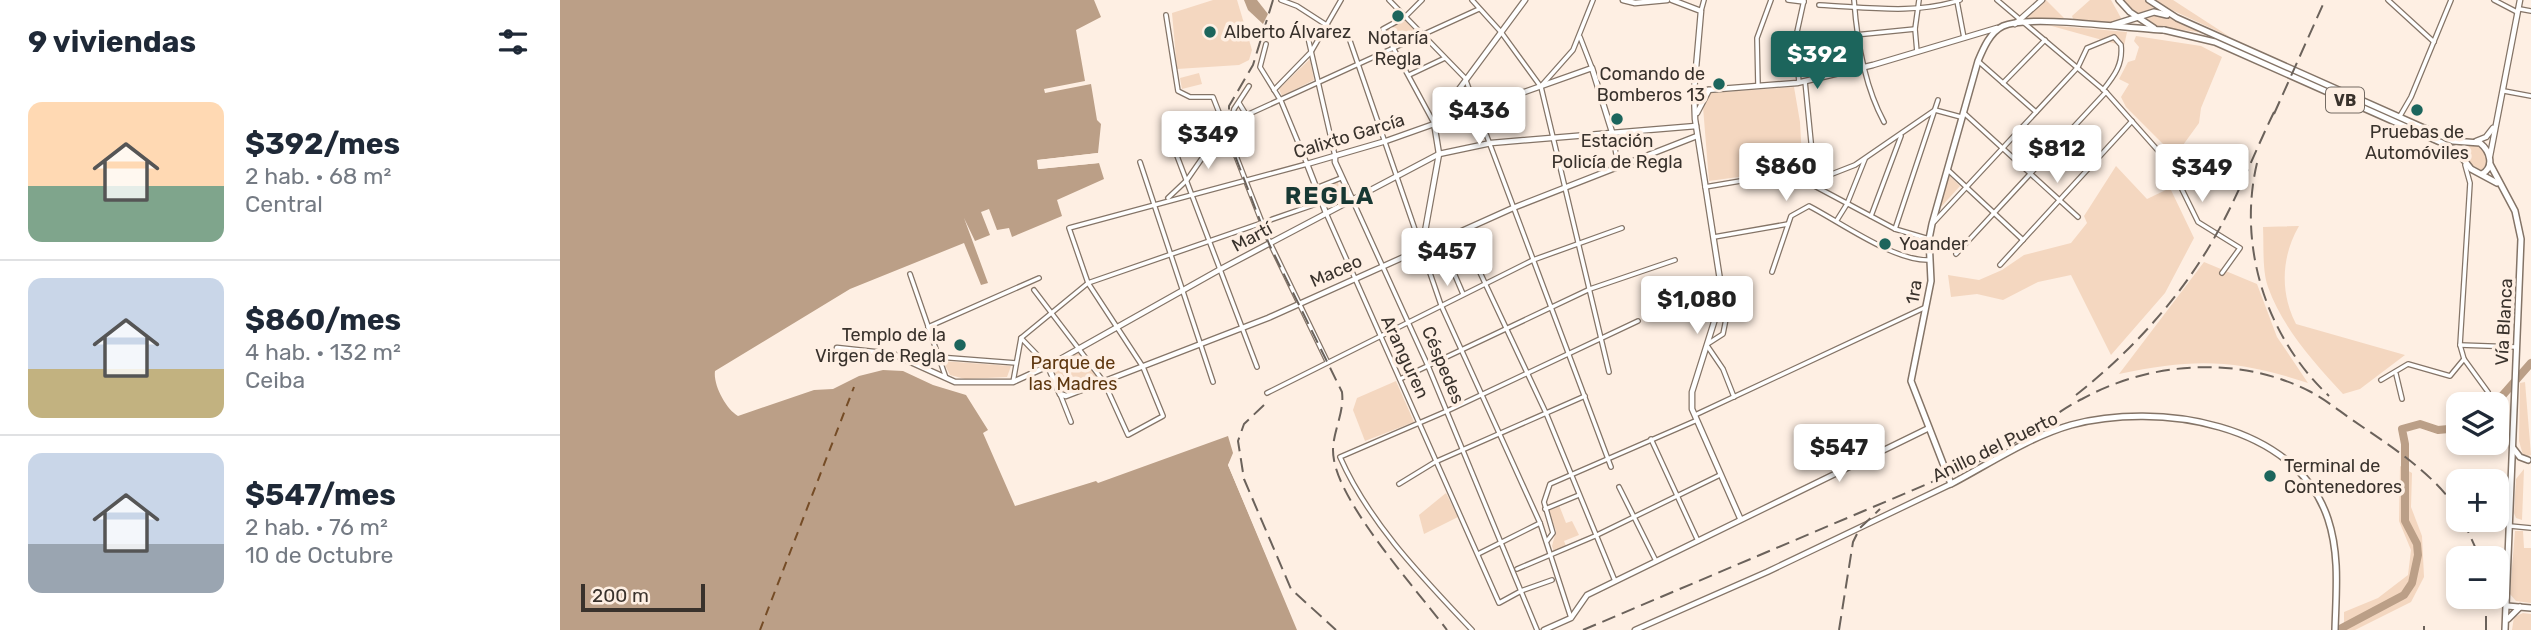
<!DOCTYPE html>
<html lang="es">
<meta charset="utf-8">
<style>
:root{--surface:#fff;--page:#f2f2f3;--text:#1f2937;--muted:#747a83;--line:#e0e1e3;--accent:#1c655c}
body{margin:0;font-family:Rubik,sans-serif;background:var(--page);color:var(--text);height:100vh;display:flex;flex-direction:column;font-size:26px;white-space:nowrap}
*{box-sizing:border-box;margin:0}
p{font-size:23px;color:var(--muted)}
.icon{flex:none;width:38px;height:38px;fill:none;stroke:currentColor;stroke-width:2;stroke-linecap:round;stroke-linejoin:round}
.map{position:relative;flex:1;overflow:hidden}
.panel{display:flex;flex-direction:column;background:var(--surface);width:560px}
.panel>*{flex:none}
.tools{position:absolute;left:1886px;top:392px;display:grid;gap:14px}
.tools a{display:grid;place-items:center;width:63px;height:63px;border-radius:14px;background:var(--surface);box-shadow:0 4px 10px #0003;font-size:35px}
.scale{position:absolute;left:21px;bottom:18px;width:124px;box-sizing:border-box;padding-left:7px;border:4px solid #39322c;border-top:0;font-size:19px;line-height:24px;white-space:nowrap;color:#39322c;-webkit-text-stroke:5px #feefe3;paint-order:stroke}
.price{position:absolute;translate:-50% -60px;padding:0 16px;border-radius:7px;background:#fff;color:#222;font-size:23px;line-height:46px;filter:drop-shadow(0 2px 4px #0008)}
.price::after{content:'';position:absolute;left:50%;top:42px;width:21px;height:16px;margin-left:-10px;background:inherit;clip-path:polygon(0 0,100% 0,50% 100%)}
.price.on{background:var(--accent);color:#fff}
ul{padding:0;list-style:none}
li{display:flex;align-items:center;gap:21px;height:175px;padding:0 28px}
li+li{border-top:2px solid var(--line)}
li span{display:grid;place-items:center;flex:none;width:196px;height:140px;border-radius:14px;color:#555}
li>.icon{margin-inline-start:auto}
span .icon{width:84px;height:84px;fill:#fffc;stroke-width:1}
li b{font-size:30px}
h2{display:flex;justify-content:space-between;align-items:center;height:84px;padding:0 28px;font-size:30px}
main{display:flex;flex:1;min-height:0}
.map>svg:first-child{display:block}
</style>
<main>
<section class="panel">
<h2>9 viviendas<svg class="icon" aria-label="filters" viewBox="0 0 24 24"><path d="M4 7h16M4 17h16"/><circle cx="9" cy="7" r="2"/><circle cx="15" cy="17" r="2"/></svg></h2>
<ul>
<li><span style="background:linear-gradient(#ffd9b3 60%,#7fa58c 0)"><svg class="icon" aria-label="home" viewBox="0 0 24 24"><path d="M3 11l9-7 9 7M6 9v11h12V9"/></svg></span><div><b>$392/mes</b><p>2 hab. · 68 m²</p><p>Central</p></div></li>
<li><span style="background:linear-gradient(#c9d6e8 65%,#c2b280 0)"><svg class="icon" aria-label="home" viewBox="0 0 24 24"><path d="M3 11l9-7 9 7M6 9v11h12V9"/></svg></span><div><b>$860/mes</b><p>4 hab. · 132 m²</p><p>Ceiba</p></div></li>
<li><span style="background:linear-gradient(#c9d6e8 65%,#9aa5b1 0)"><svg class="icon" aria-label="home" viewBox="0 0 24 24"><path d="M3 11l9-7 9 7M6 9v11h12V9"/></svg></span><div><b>$547/mes</b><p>2 hab. · 76 m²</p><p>10 de Octubre</p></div></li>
</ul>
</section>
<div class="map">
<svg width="1971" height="630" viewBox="0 0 1971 630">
<rect width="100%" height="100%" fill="#feefe3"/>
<g fill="#f4d7c0">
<polygon points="653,0 677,0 692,50 689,60 679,65 617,69 612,13"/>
<polygon points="1486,0 1504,18 1464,20"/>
<polygon points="1530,0 1551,0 1561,18 1552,23 1514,21 1512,16"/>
<polygon points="1563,0 1584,0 1594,8 1576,14"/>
<polygon points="1593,0 1613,0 1670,37 1601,5"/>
<polygon points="1591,14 1600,14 1646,33 1599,27 1582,18"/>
<polygon points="845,20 858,33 834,45 826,29"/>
<polygon points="1488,25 1567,32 1564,46"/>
<polygon points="1576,36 1641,46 1662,57 1641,108 1639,123 1615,156 1566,107 1561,97 1569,84 1559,79 1568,62 1575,60 1579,47 1574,41"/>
<polygon points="750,59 754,80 722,96 719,89"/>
<polygon points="639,73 642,84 622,89 620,78"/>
<polygon points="1234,87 1240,122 1243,178 1208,173 1149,181 1143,107 1150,93"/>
<path d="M 1915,144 C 1924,148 1928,156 1927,166 L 1921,170 L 1912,165 L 1904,154 L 1907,145 Z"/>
<polygon points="1556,166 1587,199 1610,188 1634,238 1605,293 1551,355 1511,275 1478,282 1443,300 1417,294 1391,297 1388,275 1419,280 1442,270 1464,255 1511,243 1527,223 1524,216"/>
<polygon points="1389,175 1400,186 1380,208"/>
<polygon points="777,181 785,199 768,208 760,188"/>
<path d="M 1739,226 C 1721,257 1720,293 1736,324 L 1845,355 L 1800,389 L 1783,394 C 1754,362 1723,329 1708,287 C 1702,270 1704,246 1703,227 Z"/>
<path d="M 1644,262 L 1697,284 L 1717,337 L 1748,383 C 1674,359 1636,358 1559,374 Z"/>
<polygon points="1951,317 1950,340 1943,344 1940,342 1942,318"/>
<polygon points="519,348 544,382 504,396 488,366"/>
<polygon points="383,361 451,366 447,377 405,379 390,375"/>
<polygon points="836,381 854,422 805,441 793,410 797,398"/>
<polygon points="1965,382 1971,455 1968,456 1963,455 1959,441 1960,383"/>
<polygon points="1840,466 1852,473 1851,507 1862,536 1864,577 1851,602 1795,630 1784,630 1784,612 1818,598 1848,575 1851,550 1839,521"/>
<polygon points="1964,469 1962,520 1956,518 1954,513 1956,479"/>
<polygon points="886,493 898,517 864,534 859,515"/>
<polygon points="999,505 1006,523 1012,521 1019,535 1004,541 1006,546 994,552 992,546 996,531 988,510"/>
<polygon points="1955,531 1963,531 1964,548 1971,548 1971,603 1956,601 1950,594"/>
<polygon points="1963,613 1971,614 1971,630 1952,630 1954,617"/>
</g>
<g fill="#bb9f87">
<path d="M 0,0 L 534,0 L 541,17 L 516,30 L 525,81 L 484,89 L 485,93 L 531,84 L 537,120 L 541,124 L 538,153 L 478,160 L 479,169 L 539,163 L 544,179 L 497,200 L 502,216 L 452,237 L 449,228 L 437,230 L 429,209 L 421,212 L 430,235 L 415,241 L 404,218 L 428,283 L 421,285 L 404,243 L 290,289 L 155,371 C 153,385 166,409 178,416 L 254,390 L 273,389 L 299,376 L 323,370 L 343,371 L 373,385 L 406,395 L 428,430 L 423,433 L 455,506 L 536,481 L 538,483 L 668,436 L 673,453 L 668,465 L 738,630 L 0,630 Z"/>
<polygon points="684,0 697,0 708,14 703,24 688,10"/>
</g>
<g fill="#feefe3">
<polygon points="538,153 538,156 481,165 539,159 539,163 478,169 477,160"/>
<polygon points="676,450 672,465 742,630 737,630 668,465"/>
</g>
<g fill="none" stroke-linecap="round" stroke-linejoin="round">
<g stroke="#bb9f87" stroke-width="8">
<polyline points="1935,404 1971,363"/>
<polyline points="1778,630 1844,595 1852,583 1858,555 1857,544 1845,521 1845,444 1842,429 1860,424 1878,430 1899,428"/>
</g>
<polyline stroke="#754c26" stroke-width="2" stroke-dasharray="9 7" stroke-linecap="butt" points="200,630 294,387"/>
<defs>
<g id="street">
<polyline points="721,0 737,6 768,26"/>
<polyline points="829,0 905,78 1051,467"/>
<polyline points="862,0 845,17 823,29 874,123"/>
<polyline points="912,0 941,32 981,87 1049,372"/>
<polyline points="1228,0 1244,2"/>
<path d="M 1294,0 C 1297,42 1304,85 1324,122"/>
<polyline points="1437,0 1546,92 1609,163 1638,222 1680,248 1662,273"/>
<polyline points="1828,0 1874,42"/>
<polyline points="1934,0 1957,12"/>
<polyline points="1397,1 1404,38"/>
<path d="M 1259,5 C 1306,7 1355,15 1400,0"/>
<polyline points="1960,9 1971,11"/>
<polyline points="1141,11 1144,0"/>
<polyline points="606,15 618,91 630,97 653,97 710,243 767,361"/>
<polyline points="746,29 775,156"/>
<polyline points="788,35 881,305 980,523 1011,618"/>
<polyline points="1020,37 1032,68"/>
<polyline points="1235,41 1355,29"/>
<polyline points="1357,52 1355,29 1359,0"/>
<polyline points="1418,61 1476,112"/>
<polyline points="849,75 885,58"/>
<polyline points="1245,81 1255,182"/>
<polyline points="1239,82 1235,41 1244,0"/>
<polyline points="1443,83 1485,40"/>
<polyline points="982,85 1013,50 1033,0"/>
<polyline points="1198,86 1197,38 1211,0"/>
<polyline points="714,90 751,52 781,0"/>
<polyline points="1944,91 1971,96"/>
<polyline points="679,103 687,116"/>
<polyline points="1404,113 1518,217"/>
<polyline points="1840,116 1851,97 1891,0"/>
<polyline points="671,122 674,109 689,86"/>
<polyline points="1052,132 1058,165"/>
<polyline points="614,148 697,367"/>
<polyline points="610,150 919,9"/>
<polyline points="580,162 653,382"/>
<polyline points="1905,165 1910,183 1900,345 1904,359 1928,392"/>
<polyline points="1388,170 1463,240"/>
<polyline points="1249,183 1295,165 1375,110 1401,117"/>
<polyline points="1145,187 1204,177 1249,183 1335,229 1369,239"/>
<polyline points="756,188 781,178"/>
<polyline points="608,198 627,180 663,128"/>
<polyline points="792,199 868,366 977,630"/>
<polyline points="766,213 939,603 961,591 992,580"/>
<polyline points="1311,216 1341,136"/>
<polyline points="1277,220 1287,204 1305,159"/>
<path d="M 1374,222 L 1518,67 L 1527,48 L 1554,37 L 1561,45 C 1563,64 1555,75 1543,90"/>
<polyline points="1335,229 1378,100"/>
<polyline points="901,232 986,413 1055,581"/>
<polyline points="1154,237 1228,224"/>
<polyline points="1396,254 1546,92"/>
<polyline points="1440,265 1572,121"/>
<path d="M 1212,272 L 1231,216 L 1249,206 C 1280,222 1335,262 1370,260"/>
<polyline points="894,273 903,294"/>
<polyline points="350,274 386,378"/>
<polyline points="474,290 544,382 568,435 603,416 583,367 528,283 509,228 747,164 721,101 700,67 706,44"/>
<polyline points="1170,298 1177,297 1184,305"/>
<polyline points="368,327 479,278"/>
<polyline points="461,338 488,366"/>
<polyline points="1149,343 1163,334 1172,289"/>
<polyline points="1900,345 1956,347"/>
<polyline points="1148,347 1163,369 1174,397"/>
<polyline points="378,357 456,363"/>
<polyline points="1836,374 1842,399"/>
<polyline points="840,379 1030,289 1115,260"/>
<polyline points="1821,380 1848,364 1890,376 1904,359"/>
<polyline points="453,382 461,338 528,283 762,202"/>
<polyline points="707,393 973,260 1062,228"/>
<polyline points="500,394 511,422"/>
<polyline points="1135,415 1366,307"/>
<polyline points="1091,439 1138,541"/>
<polyline points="839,484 875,462 1025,396"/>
<polyline points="1059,487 1096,561"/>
<polyline points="985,509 1019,495"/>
<polyline points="1950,526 1971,528"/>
<polyline points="987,541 993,533 984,502 990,484 1135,421"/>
<polyline points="918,554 980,523"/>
<polyline points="957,569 1035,536 1160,475"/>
<path d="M 912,630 C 863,578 809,523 780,457 L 887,411 L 1078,321"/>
</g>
<g id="secondary">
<polyline points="1063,0 1075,3 1107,0"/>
<polyline points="1112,0 1141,11 1134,91 1135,119 1160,280 1155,319 1132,392 1132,409 1180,518"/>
<polyline points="1455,24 1482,0"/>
<polyline points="1134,91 1237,83 1313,65 1437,28"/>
<polyline points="1137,113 1149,90"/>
<polyline points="874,123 965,0"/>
<polyline points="1916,141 1926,137 1933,128"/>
<polyline points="775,156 775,162 792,199"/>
<polyline points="1930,156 1960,0"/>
<polyline points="766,213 747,164 826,141 1032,68 1052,132"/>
<polyline points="862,248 879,154 874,123"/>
<polyline points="277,348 333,354 395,382 453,382 488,366 659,270 879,154 931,143 1136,126"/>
<polyline points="488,366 500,394 506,396 708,318 953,208 1137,136"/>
<polyline points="984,630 1011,618 1027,595 1369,428"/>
<polyline points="1075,630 1207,572 1391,484"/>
</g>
<g id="primary">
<polyline points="1559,0 1570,12 1594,28"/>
<path d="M 1589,0 L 1617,18 L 1893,141 L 1920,143 C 1930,151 1935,167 1922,174"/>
<polyline points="1553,25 1594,12 1607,15"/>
<path d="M 1604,30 C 1570,29 1470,14 1443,26 C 1430,32 1423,49 1418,61 L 1372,224 L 1369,239 L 1371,281 L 1351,381 L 1391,484 C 1429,464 1469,437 1511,425 C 1597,402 1736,422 1768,519 C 1780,555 1776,593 1775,630"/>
<polyline points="1604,30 1655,42 1880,142 1897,151 1911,169 1937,183"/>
<polyline points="1930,164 1955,211 1961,239 1945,630"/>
<polyline points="1953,448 1960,457 1968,460"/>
<polyline points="1947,606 1971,608"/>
<polyline points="1948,619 1960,607"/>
</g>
</defs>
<use href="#street" stroke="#847467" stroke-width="6"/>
<use href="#secondary" stroke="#847467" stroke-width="7"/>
<use href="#primary" stroke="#847467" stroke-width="8"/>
<use href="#street" stroke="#fff" stroke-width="3.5"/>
<use href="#secondary" stroke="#fff" stroke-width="4.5"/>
<use href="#primary" stroke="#fff" stroke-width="5"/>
<g stroke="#6b625b" stroke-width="2" stroke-dasharray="14 7" stroke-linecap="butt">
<path d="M 713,0 L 693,65 L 669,106 L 669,140 L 709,244 L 782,392 C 785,416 769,436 774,460 C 782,507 857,590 887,630"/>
<polyline points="1714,114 1765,0"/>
<path d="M 1697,163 C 1677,247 1707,338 1769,396"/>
<path d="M 1516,395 C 1572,351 1623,295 1657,233 C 1680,192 1696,148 1717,106"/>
<polyline points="704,405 684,424 678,441 684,479 731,589 776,630"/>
<polyline points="1903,520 1920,558"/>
<polyline points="1864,626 1864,630"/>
<path d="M 1023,630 L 1398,471 C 1421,461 1443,450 1464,437 C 1483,424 1502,409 1522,399 C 1591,361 1680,355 1751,392 C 1766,400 1778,410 1791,419 C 1830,446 1873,472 1899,512"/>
<polyline points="1279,630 1293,542 1300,528 1320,509"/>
<polyline points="1926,630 1926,597"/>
</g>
</g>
<g fill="#1c655c" stroke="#feefe3" stroke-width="2.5">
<circle cx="838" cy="16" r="7"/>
<circle cx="650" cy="32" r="7"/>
<circle cx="1159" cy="84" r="7"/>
<circle cx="1857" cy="110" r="7"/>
<circle cx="1057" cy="119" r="7"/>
<circle cx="1325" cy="244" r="7"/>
<circle cx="400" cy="345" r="7"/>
<circle cx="1710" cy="476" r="7"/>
</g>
<g text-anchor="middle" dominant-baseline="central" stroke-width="7" stroke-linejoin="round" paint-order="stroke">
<rect fill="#feefe3" stroke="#746b63" stroke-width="2" x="1766" y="87.5" width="38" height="25" rx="5"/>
<g font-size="16" font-weight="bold" fill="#39322c">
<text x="1785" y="100">VB</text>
</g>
<g font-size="18" fill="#39322c" stroke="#feefe3" text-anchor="start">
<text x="664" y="32">Alberto Álvarez</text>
<text x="838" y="38" text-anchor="middle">Notaría<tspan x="838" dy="21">Regla</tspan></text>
<text x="1145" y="74" text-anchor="end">Comando de<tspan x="1145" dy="21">Bomberos 13</tspan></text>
<text x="1857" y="132" text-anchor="middle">Pruebas de<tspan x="1857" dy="21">Automóviles</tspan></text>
<text x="1057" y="141" text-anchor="middle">Estación<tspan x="1057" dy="21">Policía de Regla</tspan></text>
<text x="1339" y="244">Yoander</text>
<text x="386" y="335" text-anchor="end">Templo de la<tspan x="386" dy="21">Virgen de Regla</tspan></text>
<text x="1724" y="466">Terminal de<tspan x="1724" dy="21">Contenedores</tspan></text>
</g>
<g font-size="18" fill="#39322c" stroke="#feefe3">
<text transform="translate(789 136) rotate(-17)">Calixto García</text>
<text transform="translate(692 237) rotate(-28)">Martí</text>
<text transform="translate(776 271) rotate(-24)">Maceo</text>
<text transform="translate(1354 292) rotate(-81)">1ra</text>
<text transform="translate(1944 322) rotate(-87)">Vía Blanca</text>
<text transform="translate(845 357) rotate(65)">Aranguren</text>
<text transform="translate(883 365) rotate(67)">Céspedes</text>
<text transform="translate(1435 447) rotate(-26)">Anillo del Puerto</text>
</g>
<g font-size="18" fill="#5e370f" stroke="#feefe3">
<text x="513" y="363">Parque de<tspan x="513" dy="21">las Madres</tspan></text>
</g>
<g font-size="24" font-weight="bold" letter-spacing="2" fill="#173833" stroke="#feefe3">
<text x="770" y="196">REGLA</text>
</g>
</g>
</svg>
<div class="tools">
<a><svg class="icon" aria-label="layers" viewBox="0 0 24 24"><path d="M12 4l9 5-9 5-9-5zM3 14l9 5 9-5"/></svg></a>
<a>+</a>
<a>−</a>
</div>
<div class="scale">200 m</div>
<b class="price on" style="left:1257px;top:91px">$392</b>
<b class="price" style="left:919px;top:147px">$436</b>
<b class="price" style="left:648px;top:171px">$349</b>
<b class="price" style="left:1497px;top:185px">$812</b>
<b class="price" style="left:1226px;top:203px">$860</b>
<b class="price" style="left:1642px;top:204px">$349</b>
<b class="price" style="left:887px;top:288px">$457</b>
<b class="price" style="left:1137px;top:336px">$1,080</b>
<b class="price" style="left:1279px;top:484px">$547</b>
</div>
</main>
